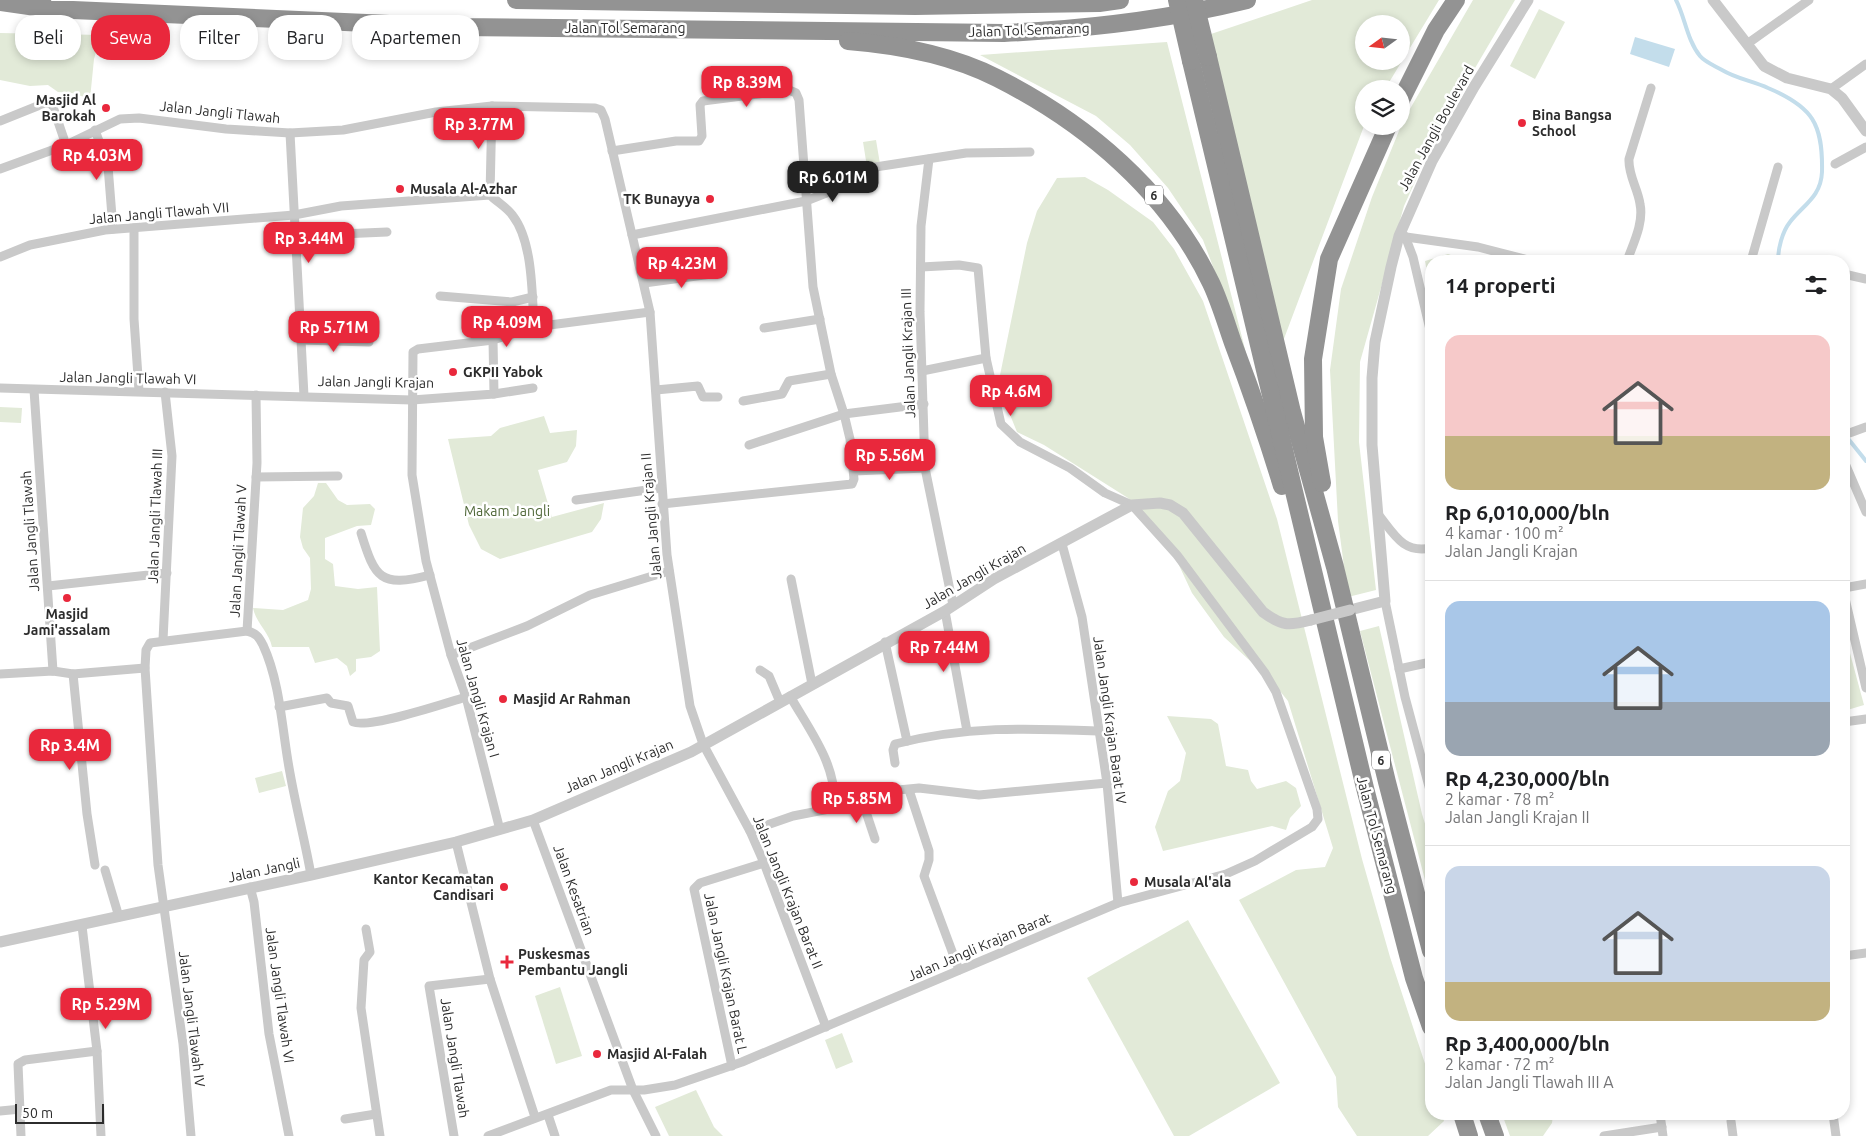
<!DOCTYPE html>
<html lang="id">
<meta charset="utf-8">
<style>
:root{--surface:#fff;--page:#f6f6f6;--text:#202124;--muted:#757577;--line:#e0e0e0;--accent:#e9283c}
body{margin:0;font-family:Ubuntu,sans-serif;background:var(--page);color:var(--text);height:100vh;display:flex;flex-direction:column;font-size:19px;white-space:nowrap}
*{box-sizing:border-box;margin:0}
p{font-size:16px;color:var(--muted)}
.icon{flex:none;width:28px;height:28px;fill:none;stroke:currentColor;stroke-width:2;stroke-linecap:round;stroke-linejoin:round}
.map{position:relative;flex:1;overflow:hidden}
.drawer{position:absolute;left:1425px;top:255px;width:425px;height:865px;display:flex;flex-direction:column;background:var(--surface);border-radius:20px;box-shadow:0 2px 8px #0003}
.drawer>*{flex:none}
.hud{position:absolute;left:15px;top:15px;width:475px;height:45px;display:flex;gap:10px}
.needle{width:32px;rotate:255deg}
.fabs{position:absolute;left:1355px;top:15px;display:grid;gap:10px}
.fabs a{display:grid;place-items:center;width:55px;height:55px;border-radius:50%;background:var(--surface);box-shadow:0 2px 8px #0003;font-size:25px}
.scale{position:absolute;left:15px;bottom:12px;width:89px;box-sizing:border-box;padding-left:5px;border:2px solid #2c2c2c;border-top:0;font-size:14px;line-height:18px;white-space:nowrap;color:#2c2c2c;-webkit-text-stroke:4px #fff;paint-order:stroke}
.price{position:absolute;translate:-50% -42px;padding:0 11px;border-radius:10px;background:var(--accent);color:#fff;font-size:16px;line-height:32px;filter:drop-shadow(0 1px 2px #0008)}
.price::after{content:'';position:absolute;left:50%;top:30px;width:15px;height:11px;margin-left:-8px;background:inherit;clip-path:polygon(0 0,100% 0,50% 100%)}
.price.on{background:#222;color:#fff}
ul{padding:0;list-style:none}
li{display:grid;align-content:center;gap:10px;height:265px;padding:0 20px}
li+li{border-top:1px solid var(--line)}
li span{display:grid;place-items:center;height:155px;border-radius:15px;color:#555}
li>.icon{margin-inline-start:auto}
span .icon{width:90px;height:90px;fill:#fffc;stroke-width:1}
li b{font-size:21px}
h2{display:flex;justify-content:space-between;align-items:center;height:60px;padding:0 20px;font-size:21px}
.tag{padding:0 18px;border-radius:20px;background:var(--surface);box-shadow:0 2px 8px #0003;font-size:18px;line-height:45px}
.tag.on{background:var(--accent);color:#fff}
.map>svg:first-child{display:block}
</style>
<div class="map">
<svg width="1866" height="1136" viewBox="0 0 1866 1136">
<rect width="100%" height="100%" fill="#fff"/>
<g fill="#e2ead8" fill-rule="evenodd">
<path d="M 1312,0 L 1439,0 L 1385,89 L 1364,89 L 1364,126 L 1282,344 L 1211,34 ZM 1364,24 L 1401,24 L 1401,61 L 1364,61 Z"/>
<polygon points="1473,0 1515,0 1438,131 1404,206 1360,362 1359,442 1376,590 1348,597 1338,521 1330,370 1341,289 1372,197 1403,121"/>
<polygon points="1539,9 1565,22 1535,79 1510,66"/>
<polygon points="0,33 101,35 94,59 90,99 72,93 58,92 48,85 30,86 0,80"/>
<polygon points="1167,42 1247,357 1203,240 1168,188 1130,145 1096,116 980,55"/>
<polygon points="876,140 880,164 867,167 863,142"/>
<polygon points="1085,177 1108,190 1153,222 1174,249 1203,301 1277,519 1362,859 1390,957 1431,1082 1431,1114 1442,1114 1444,1121 1428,1136 1357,1136 1338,1107 1336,1077 1239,900 1296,870 1325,867 1333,848 1288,701 1271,680 1224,637 1192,593 1170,546 1128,498 1044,445 1017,432 998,385 1027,243 1037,211 1057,178"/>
<polygon points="1448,254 1468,261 1431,261 1431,294 1425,261"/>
<polygon points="0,407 22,408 21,423 0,422"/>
<polygon points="544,416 550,433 577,430 576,446 567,462 538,470 552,517 604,503 601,519 592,532 500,559 481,549 469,525 448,439 491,436 500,428"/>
<path d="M 318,483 L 326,483 L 338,500 L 347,505 L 370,504 L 375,509 L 371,525 L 357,526 L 325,538 L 325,559 L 333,564 L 335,586 L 358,589 L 377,587 L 380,651 L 371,657 L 356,659 L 356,671 L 350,676 L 347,666 L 337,658 L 315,663 L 309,647 L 272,647 C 269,632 256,623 253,608 L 283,610 L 308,600 L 311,589 L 310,558 L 303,548 L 300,537 L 303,508 L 314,496 Z"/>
<polygon points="1379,626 1422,814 1431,843 1431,903 1360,631"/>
<polygon points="1844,631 1864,705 1844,711"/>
<polygon points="1167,716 1211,719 1218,724 1226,766 1248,770 1251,781 1257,789 1286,781 1296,788 1301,806 1290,818 1286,830 1272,826 1163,851 1155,827 1168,791 1180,781 1186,753"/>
<polygon points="282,771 286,786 259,793 255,778"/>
<polygon points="1188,920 1280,1083 1189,1136 1174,1136 1087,978"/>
<polygon points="560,987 582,1056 556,1064 535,996"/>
<polygon points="842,1033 853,1062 836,1069 825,1040"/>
<polygon points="696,1090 714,1127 723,1136 669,1136 655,1107"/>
<polygon points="1502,1114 1553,1114 1552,1123 1543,1136 1510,1136"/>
</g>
<polygon fill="#c3ddeb" points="1635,37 1675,49 1669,67 1630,54"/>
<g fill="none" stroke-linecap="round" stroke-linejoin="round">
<g stroke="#c3ddeb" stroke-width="4">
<path d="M 1676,0 C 1685,17 1687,40 1700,56 C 1705,62 1715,66 1722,70 C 1737,79 1753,81 1768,88 C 1813,107 1823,124 1822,172 C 1821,197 1803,205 1790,222 C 1782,232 1778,249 1778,261"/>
<polyline points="1846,436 1866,461"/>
</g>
<g stroke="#c9c9c9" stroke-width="9">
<polyline points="1747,44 1809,0"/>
<polyline points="1831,89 1866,64"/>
<polyline points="0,121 45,103 52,104 66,145"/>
<polyline points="95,130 108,166 113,229"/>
<polyline points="290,133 304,396"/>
<polyline points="612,151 676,141 699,141 702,136 700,105 703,101 789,90 796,93 799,100 813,287 831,374 844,414 850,439 854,479 852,484 662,504"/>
<polyline points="929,159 921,226 920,312 925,468 953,605"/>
<polyline points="1835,164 1866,147"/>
<polyline points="0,169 66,145 120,119 139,118 226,129 290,133 343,130 436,112 492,106 595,108 601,110 605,119 650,312 667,555 690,706 703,744 750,831 764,863 826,1027"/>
<polyline points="490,195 492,106"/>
<polyline points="134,228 134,319 139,391"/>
<polyline points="632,235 806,201 834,190 869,168 966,153 1030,152"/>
<polyline points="295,236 387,232"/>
<polyline points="1399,236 1478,247 1532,261"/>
<polyline points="1405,236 1413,257 1431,334"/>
<path d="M 0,257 L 30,245 L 105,230 L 294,215 L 341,206 L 490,195 C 497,202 508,208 513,216 C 533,242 532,295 534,327"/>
<path d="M 1627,261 C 1633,244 1644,223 1640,204 C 1638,189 1628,175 1629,159 L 1651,88"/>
<polyline points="1751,261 1778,167"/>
<polyline points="1844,274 1866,279"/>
<polyline points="644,283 719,273"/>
<polyline points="440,296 512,302 533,297"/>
<polyline points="764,328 820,319"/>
<polyline points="301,340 369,342"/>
<polyline points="493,340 418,349 413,352 412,475 426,561 451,655 466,697 500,830"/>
<polyline points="922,371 986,358"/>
<polyline points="0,388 412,400 494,394 493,340 534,327 650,312"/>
<polyline points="34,390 53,671"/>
<polyline points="656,390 698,386 703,397 718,397"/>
<polyline points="494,394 533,388"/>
<polyline points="743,401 782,394 789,381 831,374"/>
<polyline points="1844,435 1866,427"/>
<polyline points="749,445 844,414 924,404"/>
<polyline points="1844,461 1866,512"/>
<polyline points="854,471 925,468"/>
<polyline points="256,477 338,476"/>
<polyline points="576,500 661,488"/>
<path d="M 1378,514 C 1394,534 1403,554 1431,548"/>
<path d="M 361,533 C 375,578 380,588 430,575"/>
<polyline points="1062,544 1082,617 1107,783 1118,903"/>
<polyline points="791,579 812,684"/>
<polyline points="48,586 167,573"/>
<polyline points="1844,588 1866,584"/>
<polyline points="1844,594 1866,688"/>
<polyline points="1385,601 1405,697 1431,794"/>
<polyline points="945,611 967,731"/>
<polyline points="247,631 257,463 256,395"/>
<polyline points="163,640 172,456 165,392"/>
<polyline points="885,642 907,741"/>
<polyline points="451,655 527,626 590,595 669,571"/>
<polyline points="1399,669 1431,662"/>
<polyline points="760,670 769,676 780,702"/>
<polyline points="0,674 53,671 73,674 145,668"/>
<polyline points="73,674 87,814 95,865"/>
<path d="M 790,696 C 810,731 838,766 834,808"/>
<path d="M 279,707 L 327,698 L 331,703 L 348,706 L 353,722 C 369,729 446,703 466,697"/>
<polyline points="1844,722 1866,719"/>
<path d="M 895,763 L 893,750 L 895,744 C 965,726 1026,728 1098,731"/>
<polyline points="909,790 929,851 929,860 924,876 959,970"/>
<polyline points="862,800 875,839"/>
<polyline points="533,820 633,1090 656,1136"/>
<polyline points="750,831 793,816 834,808 898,790 919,788 979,795 1107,783"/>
<polyline points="456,842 490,979 535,1117"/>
<polyline points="105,870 119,917"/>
<polyline points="250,887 254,902 269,1034 289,1136"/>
<polyline points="82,926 97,1051 101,1136"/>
<polyline points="366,929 370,952 364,960 361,1008 380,1136"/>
<polyline points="1844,956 1866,953"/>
<polyline points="732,1066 694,889 700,883 764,863"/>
<polyline points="0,1111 21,1109"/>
<polyline points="1660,1114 1663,1136"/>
<polyline points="1833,1114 1836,1136"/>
<polyline points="548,1115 555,1136"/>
<polyline points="345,1119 376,1114"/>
<polyline points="1731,1121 1733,1136"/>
<polyline points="21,1136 18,1064 25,1060 97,1051"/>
<path d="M 191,1136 L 183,1044 L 158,865 L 145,668 L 146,650 L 150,643 L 247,631 C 256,633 259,637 263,645 C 281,684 282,732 290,773 C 296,807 305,841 311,875"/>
<polyline points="454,1136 429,986 490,979"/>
<polyline points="488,1136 611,1090 644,1090 675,1085 742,1062 1118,903 1226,874 1255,861 1312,827 1318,819 1317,809 1276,692 1265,673 1177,555 1132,505 1105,493 1070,468 1020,442 1001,424 986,358 978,268 959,265 921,267"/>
<polyline points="1604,1136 1662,1127"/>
</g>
<g stroke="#c9c9c9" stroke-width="11">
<polyline points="1713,0 1764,66 1787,78 1831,89 1842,98 1866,131"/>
<polyline points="1350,610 1385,601 1372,445 1372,378 1375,342 1391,267 1399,236 1432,161 1474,87 1528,0"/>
<path d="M 0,942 L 311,875 L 456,842 L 533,820 L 691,752 L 945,611 L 994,579 L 1132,505 L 1160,503 L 1170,505 L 1183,513 L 1263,612 C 1282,626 1288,626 1311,620"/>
</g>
<g stroke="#939393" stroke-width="18">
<polyline points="516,0 915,6 1099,3 1120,0"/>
<path d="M 0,2 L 50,9 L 457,27 L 1004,33 C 1087,29 1167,20 1247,0"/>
<path d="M 848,41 C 898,45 952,55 997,78 C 1086,123 1167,191 1211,283 C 1220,302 1226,323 1233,343 C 1251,390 1267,437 1282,486"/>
<polyline points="1208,57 1292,412 1335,567 1387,782 1431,951"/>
<polyline points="1191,61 1365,788 1414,978 1431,1027"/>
<polyline points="1401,100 1436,30 1456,0"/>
<polyline points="1322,483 1314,437 1313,359 1329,259 1388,126"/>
<polyline points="1462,1114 1469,1136"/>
<polyline points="1487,1114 1495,1136"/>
</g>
<polyline stroke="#c9c9c9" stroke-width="11" points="1311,620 1350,610"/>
<g stroke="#939393" stroke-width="18">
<polyline points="1177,0 1191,61"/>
<polyline points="1194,0 1208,57"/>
</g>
</g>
<g fill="#e9283c" stroke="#fff" stroke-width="2">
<circle cx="106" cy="108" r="5"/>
<circle cx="1522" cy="123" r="5"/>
<circle cx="400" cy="189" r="5"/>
<circle cx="710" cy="199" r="5"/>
<circle cx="453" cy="372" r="5"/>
<circle cx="67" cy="598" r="5"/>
<circle cx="503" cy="699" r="5"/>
<circle cx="1134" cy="882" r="5"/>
<circle cx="504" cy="887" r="5"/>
<path d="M504.5 954.5h5v5h5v5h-5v5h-5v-5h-5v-5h5z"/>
<circle cx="597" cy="1054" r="5"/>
</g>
<g text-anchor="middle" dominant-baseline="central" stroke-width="5" stroke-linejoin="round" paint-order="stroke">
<g fill="#fff" stroke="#6b6b6b" stroke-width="1">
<rect x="1145" y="185.5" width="18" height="19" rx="4"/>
<rect x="1372" y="750.5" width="18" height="19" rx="4"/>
</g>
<g font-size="12" font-weight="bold" fill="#2c2c2c">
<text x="1154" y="195">6</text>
<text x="1381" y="760">6</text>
</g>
<g font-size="14" fill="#2c2c2c" stroke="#fff">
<text x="625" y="28">Jalan Tol Semarang</text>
<text transform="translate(1029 30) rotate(-2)">Jalan Tol Semarang</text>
<text transform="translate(220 112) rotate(6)">Jalan Jangli Tlawah</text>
<text transform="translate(1436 128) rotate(-61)">Jalan Jangli Boulevard</text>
<text transform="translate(159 213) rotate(-5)">Jalan Jangli Tlawah VII</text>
<text transform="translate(908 353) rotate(-92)">Jalan Jangli Krajan III</text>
<text transform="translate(128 378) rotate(1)">Jalan Jangli Tlawah VI</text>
<text transform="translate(376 382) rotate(1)">Jalan Jangli Krajan</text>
<text transform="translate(155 516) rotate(-88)">Jalan Jangli Tlawah III</text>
<text transform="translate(651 516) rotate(-95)">Jalan Jangli Krajan II</text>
<text transform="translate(30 531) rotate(-94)">Jalan Jangli Tlawah</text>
<text transform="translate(238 551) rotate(-87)">Jalan Jangli Tlawah V</text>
<text transform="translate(974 576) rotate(-30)">Jalan Jangli Krajan</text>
<text transform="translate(478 698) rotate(74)">Jalan Jangli Krajan I</text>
<text transform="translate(1110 720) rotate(82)">Jalan Jangli Krajan Barat IV</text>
<text transform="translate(619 766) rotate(-23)">Jalan Jangli Krajan</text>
<text transform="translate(1377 835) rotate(75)">Jalan Tol Semarang</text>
<text transform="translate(264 870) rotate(-12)">Jalan Jangli</text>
<text transform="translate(574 890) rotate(70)">Jalan Kesatrian</text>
<text transform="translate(788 892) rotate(68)">Jalan Jangli Krajan Barat II</text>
<text transform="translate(979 947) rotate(-23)">Jalan Jangli Krajan Barat</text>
<text transform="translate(726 973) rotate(78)">Jalan Jangli Krajan Barat L</text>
<text transform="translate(280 995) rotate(82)">Jalan Jangli Tlawah VI</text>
<text transform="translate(192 1019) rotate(83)">Jalan Jangli Tlawah IV</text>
<text transform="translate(455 1058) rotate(81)">Jalan Jangli Tlawah</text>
</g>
<g font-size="14" font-weight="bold" fill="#2c2c2c" stroke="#fff" text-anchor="start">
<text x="96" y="100" text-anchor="end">Masjid Al<tspan x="96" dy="16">Barokah</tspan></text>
<text x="1532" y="115">Bina Bangsa<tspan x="1532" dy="16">School</tspan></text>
<text x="410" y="189">Musala Al-Azhar</text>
<text x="700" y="199" text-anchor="end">TK Bunayya</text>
<text x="463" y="372">GKPII Yabok</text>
<text x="67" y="614" text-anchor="middle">Masjid<tspan x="67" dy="16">Jami'assalam</tspan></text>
<text x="513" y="699">Masjid Ar Rahman</text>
<text x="494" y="879" text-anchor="end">Kantor Kecamatan<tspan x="494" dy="16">Candisari</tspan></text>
<text x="1144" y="882">Musala Al'ala</text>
<text x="518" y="954">Puskesmas<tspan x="518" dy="16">Pembantu Jangli</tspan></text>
<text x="607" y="1054">Masjid Al-Falah</text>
</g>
<g font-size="14" fill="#506839" stroke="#fff">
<text x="507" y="511">Makam Jangli</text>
</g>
</g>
</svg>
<div class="fabs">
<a><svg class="needle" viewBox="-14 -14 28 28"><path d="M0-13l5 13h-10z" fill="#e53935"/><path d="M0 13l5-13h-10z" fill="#757577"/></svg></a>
<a><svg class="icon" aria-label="layers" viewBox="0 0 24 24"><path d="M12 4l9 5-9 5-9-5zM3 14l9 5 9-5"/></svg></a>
</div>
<div class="scale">50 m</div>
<b class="price" style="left:747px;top:108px">Rp 8.39M</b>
<b class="price" style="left:479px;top:150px">Rp 3.77M</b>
<b class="price" style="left:97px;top:181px">Rp 4.03M</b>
<b class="price on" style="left:833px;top:203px">Rp 6.01M</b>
<b class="price" style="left:309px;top:264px">Rp 3.44M</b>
<b class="price" style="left:682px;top:289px">Rp 4.23M</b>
<b class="price" style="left:507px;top:348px">Rp 4.09M</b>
<b class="price" style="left:334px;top:353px">Rp 5.71M</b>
<b class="price" style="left:1011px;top:417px">Rp 4.6M</b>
<b class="price" style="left:890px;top:481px">Rp 5.56M</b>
<b class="price" style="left:944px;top:673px">Rp 7.44M</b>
<b class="price" style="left:70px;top:771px">Rp 3.4M</b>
<b class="price" style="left:857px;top:824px">Rp 5.85M</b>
<b class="price" style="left:106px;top:1030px">Rp 5.29M</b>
<div class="hud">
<a class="tag">Beli</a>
<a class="tag on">Sewa</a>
<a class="tag">Filter</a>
<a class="tag">Baru</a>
<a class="tag">Apartemen</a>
</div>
<section class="drawer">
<h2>14 properti<svg class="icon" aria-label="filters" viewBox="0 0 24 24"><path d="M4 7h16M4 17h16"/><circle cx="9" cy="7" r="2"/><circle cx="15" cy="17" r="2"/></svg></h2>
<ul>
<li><span style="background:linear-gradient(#f6c9c9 65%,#c2b280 0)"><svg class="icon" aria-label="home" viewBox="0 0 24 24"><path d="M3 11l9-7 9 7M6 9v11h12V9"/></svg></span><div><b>Rp 6,010,000/bln</b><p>4 kamar · 100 m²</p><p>Jalan Jangli Krajan</p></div></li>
<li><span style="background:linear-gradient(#a9c7e8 65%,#9aa5b1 0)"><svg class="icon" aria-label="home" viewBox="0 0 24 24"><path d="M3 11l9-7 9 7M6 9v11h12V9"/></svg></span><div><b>Rp 4,230,000/bln</b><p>2 kamar · 78 m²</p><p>Jalan Jangli Krajan II</p></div></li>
<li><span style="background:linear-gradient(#c9d6e8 75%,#c2b280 0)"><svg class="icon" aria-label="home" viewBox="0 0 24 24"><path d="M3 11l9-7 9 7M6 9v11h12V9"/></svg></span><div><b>Rp 3,400,000/bln</b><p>2 kamar · 72 m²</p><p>Jalan Jangli Tlawah III A</p></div></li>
</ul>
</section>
</div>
